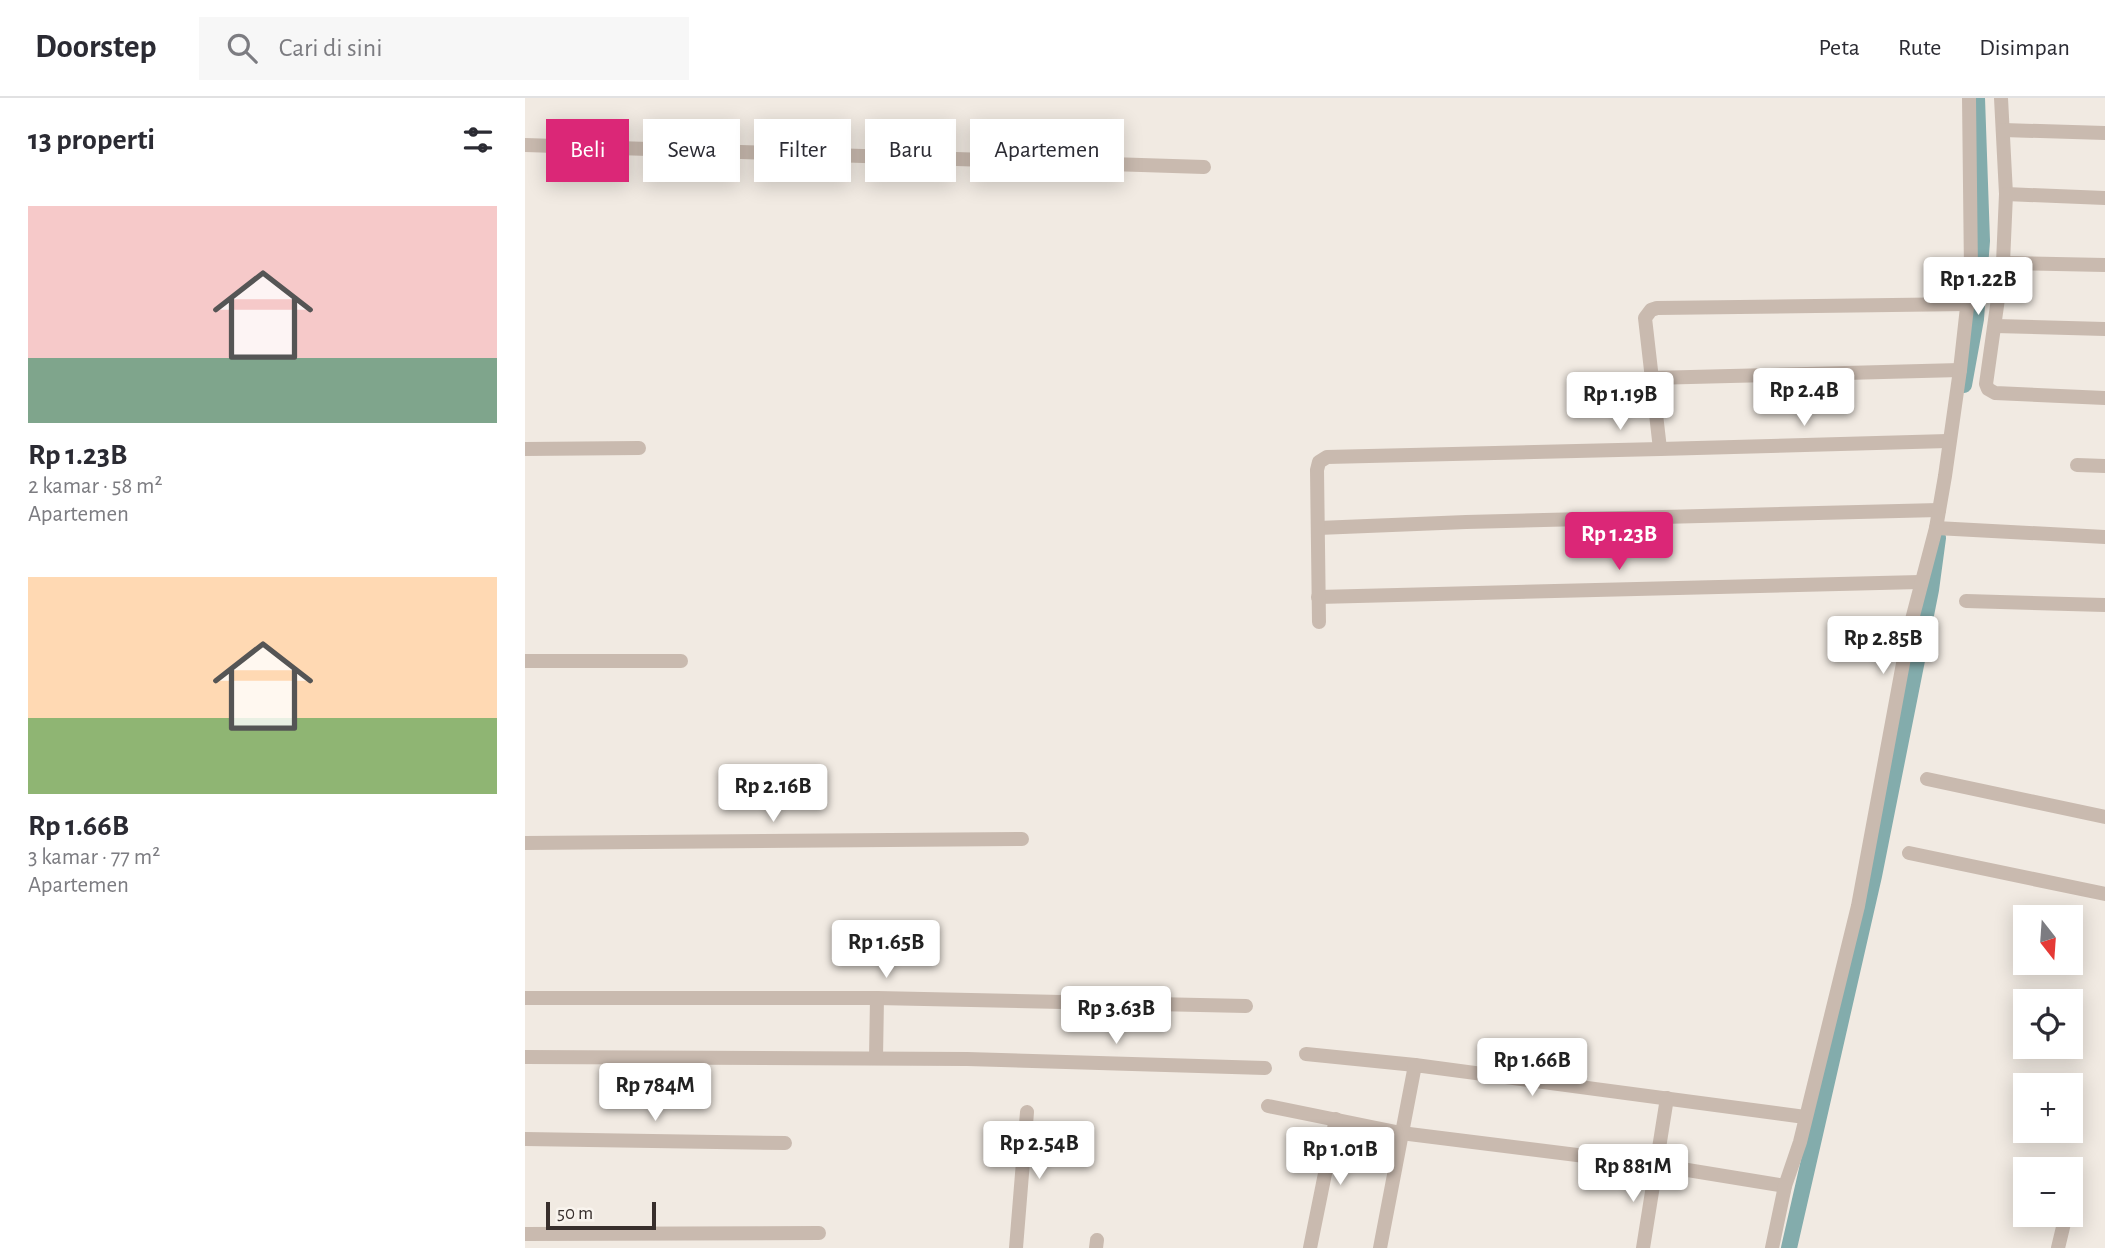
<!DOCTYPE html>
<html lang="id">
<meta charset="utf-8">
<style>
:root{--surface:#fff;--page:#f7f7f7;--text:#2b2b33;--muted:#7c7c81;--line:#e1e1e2;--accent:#db2777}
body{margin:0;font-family:"Alegreya Sans",sans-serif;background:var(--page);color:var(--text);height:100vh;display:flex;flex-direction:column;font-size:26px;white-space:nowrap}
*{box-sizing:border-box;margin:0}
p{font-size:23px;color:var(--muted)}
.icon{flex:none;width:38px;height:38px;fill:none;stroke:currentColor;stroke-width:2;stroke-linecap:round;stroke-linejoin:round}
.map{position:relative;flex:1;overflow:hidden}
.side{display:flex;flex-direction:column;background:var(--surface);width:525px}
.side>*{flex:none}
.guide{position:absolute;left:21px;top:21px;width:665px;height:63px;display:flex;gap:14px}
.needle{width:46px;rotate:163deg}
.tools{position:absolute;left:1488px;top:807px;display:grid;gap:14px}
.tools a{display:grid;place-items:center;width:70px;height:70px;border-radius:0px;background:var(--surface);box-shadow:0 4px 18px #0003;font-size:35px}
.scale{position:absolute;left:21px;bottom:18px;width:110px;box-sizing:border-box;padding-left:7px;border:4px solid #382f2c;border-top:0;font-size:19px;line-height:24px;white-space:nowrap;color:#382f2c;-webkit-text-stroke:5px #f9f4ee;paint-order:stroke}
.price{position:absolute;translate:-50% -60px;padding:0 16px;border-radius:7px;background:#fff;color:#222;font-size:23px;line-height:46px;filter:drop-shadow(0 2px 4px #0008)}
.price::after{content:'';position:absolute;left:50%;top:42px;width:21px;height:16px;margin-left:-10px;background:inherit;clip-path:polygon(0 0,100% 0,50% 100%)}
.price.active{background:var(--accent);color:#fff}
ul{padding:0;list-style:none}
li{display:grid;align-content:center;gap:14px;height:371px;padding:0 28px}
li span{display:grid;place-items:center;height:217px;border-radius:0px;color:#555}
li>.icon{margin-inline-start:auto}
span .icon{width:126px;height:126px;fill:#fffc;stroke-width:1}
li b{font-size:30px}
h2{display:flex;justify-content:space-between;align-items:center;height:84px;padding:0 28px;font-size:30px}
.pill{padding:0 24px;border-radius:0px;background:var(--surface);box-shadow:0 4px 18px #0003;font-size:24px;line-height:63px}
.pill.active{background:var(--accent);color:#fff}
header{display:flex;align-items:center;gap:42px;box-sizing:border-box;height:98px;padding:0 35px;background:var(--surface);border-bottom:2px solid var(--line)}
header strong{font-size:33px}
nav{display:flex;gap:38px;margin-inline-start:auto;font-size:24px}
.search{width:490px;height:63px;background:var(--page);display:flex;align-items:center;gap:18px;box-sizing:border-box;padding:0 24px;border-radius:0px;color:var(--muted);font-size:26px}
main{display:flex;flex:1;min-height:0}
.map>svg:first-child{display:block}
</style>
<header>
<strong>Doorstep</strong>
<div class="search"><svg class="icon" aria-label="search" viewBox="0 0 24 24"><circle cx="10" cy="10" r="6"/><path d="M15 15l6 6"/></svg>Cari di sini</div>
<nav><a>Peta</a><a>Rute</a><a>Disimpan</a></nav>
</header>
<main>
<section class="side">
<h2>13 properti<svg class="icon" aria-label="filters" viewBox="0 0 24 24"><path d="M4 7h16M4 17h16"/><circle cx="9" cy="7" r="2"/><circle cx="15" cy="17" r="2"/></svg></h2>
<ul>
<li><span style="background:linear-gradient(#f6c9c9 70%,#7fa58c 0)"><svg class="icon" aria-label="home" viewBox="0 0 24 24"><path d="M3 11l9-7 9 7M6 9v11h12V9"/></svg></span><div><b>Rp 1.23B</b><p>2 kamar · 58 m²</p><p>Apartemen</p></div></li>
<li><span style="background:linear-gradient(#ffd9b3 65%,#8fb573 0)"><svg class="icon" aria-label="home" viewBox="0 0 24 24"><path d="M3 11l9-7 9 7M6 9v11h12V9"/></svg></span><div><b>Rp 1.66B</b><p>3 kamar · 77 m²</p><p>Apartemen</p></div></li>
</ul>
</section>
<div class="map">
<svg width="1580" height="1150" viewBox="0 0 1580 1150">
<rect width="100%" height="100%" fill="#f1eae2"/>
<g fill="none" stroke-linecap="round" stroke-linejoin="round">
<g stroke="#83acac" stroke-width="16">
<polyline points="1439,287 1451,221 1457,143 1452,0"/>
<polyline points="1264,1150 1349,778 1406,492 1413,440"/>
</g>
<g stroke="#c9baaf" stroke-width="14">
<polyline points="1476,0 1481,96 1478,165 1461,286 1463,291 1470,295 1580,300"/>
<polyline points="1478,32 1580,35"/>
<polyline points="0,47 679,69"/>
<polyline points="1481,96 1580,100"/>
<polyline points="1478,165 1580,167"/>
<polyline points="1470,228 1580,231"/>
<polyline points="1126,280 1435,272"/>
<polyline points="0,351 114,350"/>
<polyline points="1135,351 1423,343"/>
<polyline points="1552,367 1580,368"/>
<polyline points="793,430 941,424 1414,412"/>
<polyline points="1411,430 1580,439"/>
<polyline points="793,499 1395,484"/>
<polyline points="1441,503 1580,507"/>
<polyline points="794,524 792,372 794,364 802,359 1135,351 1120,220 1126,212 1132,210 1443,206"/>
<polyline points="0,563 156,563"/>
<polyline points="1402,681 1580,719"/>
<polyline points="0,745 497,741"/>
<polyline points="1384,755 1580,796"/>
<polyline points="0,900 352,900 721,908"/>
<polyline points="781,956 890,967"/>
<polyline points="0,959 442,961 740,970"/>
<polyline points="351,960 352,900"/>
<polyline points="743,1008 876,1035 1132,1067 1260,1088"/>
<polyline points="0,1041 260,1045"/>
<polyline points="0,1136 294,1135"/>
<polyline points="491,1150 502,1014"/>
<polyline points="571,1150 572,1142"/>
<polyline points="785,1150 811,1021"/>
<polyline points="855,1150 890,967 1280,1019"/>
<polyline points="1118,1150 1142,1000"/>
<polyline points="1247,1150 1260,1088 1275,1044 1333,808 1384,533 1411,430 1420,378 1435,272 1446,173 1444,0"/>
<polyline points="1533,1150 1539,1125"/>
</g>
</g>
</svg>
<div class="tools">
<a><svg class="needle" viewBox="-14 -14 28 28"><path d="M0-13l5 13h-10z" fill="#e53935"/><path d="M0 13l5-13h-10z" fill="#7c7c81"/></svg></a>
<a><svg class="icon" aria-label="locate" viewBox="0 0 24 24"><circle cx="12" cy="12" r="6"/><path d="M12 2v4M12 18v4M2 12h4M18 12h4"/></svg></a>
<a>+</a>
<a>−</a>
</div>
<div class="scale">50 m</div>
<b class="price" style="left:1453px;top:219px">Rp 1.22B</b>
<b class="price" style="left:1279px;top:330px">Rp 2.4B</b>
<b class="price" style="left:1095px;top:334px">Rp 1.19B</b>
<b class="price active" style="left:1094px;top:474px">Rp 1.23B</b>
<b class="price" style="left:1358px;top:578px">Rp 2.85B</b>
<b class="price" style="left:248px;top:726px">Rp 2.16B</b>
<b class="price" style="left:361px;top:882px">Rp 1.65B</b>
<b class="price" style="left:591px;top:948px">Rp 3.63B</b>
<b class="price" style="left:1007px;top:1000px">Rp 1.66B</b>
<b class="price" style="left:130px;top:1025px">Rp 784M</b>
<b class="price" style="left:514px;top:1083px">Rp 2.54B</b>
<b class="price" style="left:815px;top:1089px">Rp 1.01B</b>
<b class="price" style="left:1108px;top:1106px">Rp 881M</b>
<div class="guide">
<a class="pill active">Beli</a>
<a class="pill">Sewa</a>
<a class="pill">Filter</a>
<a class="pill">Baru</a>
<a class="pill">Apartemen</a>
</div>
</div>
</main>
